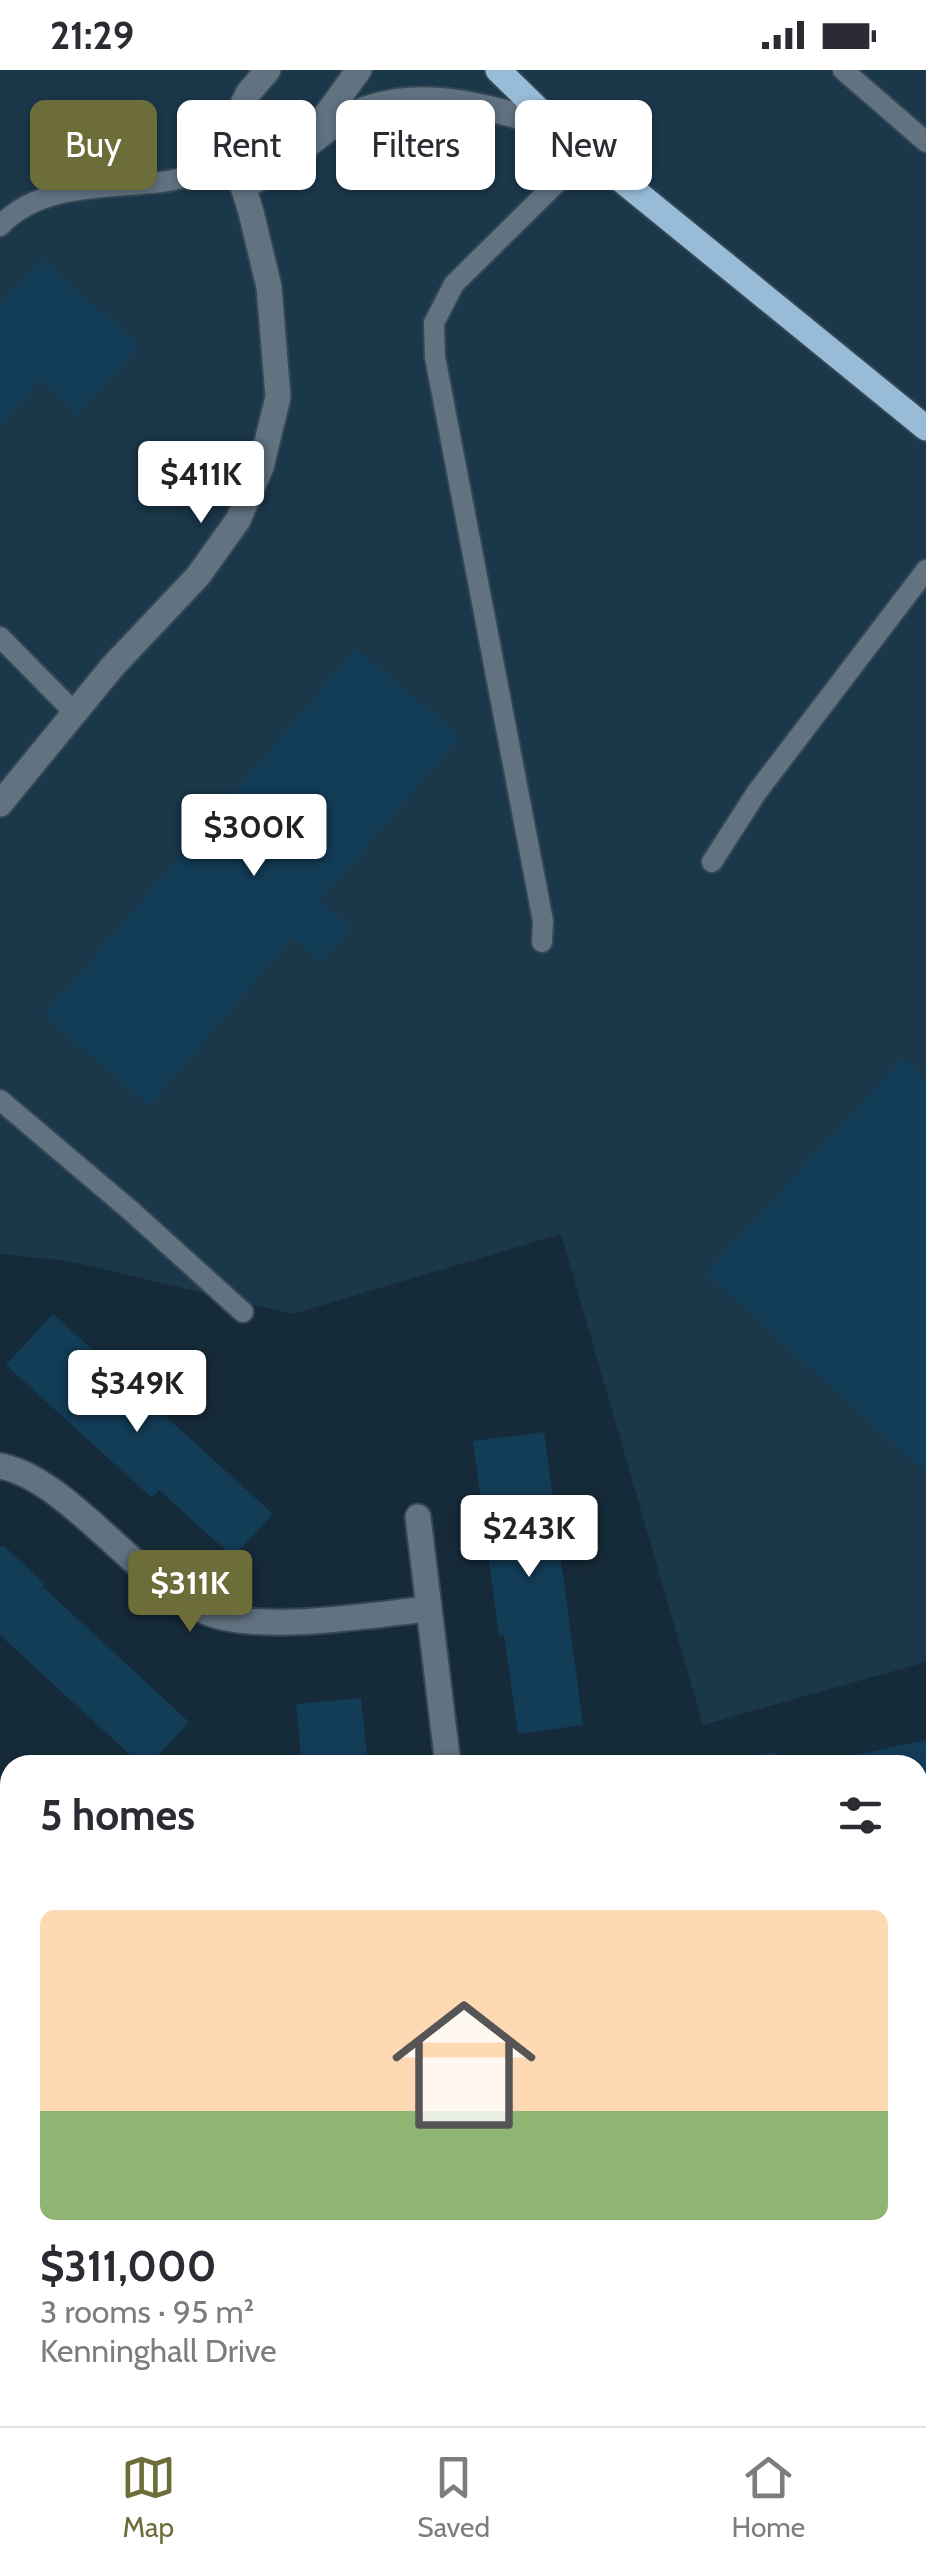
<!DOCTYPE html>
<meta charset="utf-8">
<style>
:root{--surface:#fff;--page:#f2f2f3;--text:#2b2b33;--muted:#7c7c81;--line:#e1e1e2;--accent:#6d6d3a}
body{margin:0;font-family:Cabin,sans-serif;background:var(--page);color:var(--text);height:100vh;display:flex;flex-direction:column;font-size:38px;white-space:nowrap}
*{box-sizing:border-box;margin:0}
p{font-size:32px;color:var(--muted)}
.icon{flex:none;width:55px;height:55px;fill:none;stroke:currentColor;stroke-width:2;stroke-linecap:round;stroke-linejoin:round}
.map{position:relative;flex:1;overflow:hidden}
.sheet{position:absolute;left:0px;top:1685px;width:928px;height:672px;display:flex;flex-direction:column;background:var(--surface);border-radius:30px 30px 0 0;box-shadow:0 2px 8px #0004}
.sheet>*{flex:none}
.top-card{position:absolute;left:30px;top:30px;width:868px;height:90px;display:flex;gap:20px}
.price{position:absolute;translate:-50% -85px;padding:0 22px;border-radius:10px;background:#fff;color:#222;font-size:32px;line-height:65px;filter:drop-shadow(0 2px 5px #0008)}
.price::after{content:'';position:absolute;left:50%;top:60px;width:30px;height:22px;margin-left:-15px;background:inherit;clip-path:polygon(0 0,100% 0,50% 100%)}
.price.active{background:var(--accent);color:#fff}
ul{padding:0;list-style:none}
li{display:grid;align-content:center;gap:20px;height:530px;padding:0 40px}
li+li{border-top:2px solid var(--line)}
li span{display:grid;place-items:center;height:310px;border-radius:15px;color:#555}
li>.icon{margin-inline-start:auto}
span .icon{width:180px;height:180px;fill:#fffc;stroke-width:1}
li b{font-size:42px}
h2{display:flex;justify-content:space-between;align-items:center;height:120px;padding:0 40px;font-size:42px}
.tag{padding:0 35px;border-radius:15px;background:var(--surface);box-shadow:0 2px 8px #0004;font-size:35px;line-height:90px}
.tag.active{background:var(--accent);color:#fff}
.status{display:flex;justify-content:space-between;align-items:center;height:70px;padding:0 50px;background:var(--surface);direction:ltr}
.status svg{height:28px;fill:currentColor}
.menu{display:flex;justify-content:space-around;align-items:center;height:140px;border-top:2px solid var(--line);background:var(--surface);font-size:28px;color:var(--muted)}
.menu a{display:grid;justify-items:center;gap:5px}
.menu .active{color:var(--accent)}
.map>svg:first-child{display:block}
</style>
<div class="status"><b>21:29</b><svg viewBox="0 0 49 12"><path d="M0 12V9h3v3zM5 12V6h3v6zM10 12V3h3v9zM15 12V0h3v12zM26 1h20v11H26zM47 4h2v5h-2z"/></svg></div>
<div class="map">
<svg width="926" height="2356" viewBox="0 0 926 2356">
<rect width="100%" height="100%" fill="#162b3a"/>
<g fill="#1b374a">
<polygon points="0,0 926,0 926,1592 703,1655 561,1164 293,1244 68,1191 0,1184"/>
<polygon points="571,2348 774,2348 776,2356 554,2356"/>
</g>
<g fill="#133c57">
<polygon points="41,189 139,275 78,344 40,310 0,355 0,235"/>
<polygon points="356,579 460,666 320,831 352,858 322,893 292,867 150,1035 44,946"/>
<polygon points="903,988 926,1009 926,1403 706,1203"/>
<polygon points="53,1244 273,1444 233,1487 159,1420 152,1428 6,1295"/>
<polygon points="544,1362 583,1655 518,1664 504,1565 499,1566 473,1371"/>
<polygon points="3,1475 45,1514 42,1516 189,1652 149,1695 141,1695 0,1565 0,1478"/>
<polygon points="361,1628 368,1695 302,1695 296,1634"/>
<polygon points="926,1670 926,1745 918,1747 918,1695 808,1695"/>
<polygon points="776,1682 779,1695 728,1695 728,1691"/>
<polygon points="926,1874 926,1945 918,1947 918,1876"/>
</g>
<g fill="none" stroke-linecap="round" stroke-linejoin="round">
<defs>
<g id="service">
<polyline points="843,0 926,72"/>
<path d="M 0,156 C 40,113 106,119 161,112 C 186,109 211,100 236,94"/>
<polyline points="0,567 74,642"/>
<polyline points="712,792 757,722 926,500"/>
<polyline points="542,872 543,851 435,287 434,253 454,214 588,82"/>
<polyline points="0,1030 130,1140 243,1242"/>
</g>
<g id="minor">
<path d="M 289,89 C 306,77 321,63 339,52 C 407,10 484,37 555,56"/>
<path d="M 243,116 C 297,95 325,45 359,0"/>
<polyline points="0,734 113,596 198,506 238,450 261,397 278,327 269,217 251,142 227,65 249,22 268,0"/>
<path d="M 0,1396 C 67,1408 138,1513 206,1542 C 260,1564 369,1545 428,1539"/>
<polyline points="418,1447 448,1695"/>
<polyline points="918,1810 926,1808"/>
<polyline points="0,2319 10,2305"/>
</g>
<polyline id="primary" points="498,0 555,56 926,358"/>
</defs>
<use href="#service" stroke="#344755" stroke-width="24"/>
<use href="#minor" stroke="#344755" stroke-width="29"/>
<use href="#primary" stroke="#344755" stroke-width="29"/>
<use href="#service" stroke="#617280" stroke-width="20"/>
<use href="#minor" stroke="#617280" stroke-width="25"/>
<use href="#primary" stroke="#98bcd8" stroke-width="25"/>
</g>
</svg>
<b class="price" style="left:201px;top:456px">$411K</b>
<b class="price" style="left:254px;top:809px">$300K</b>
<b class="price" style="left:137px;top:1365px">$349K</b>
<b class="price" style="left:529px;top:1510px">$243K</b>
<b class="price active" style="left:190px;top:1565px">$311K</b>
<div class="top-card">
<a class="tag active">Buy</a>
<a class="tag">Rent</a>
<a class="tag">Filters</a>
<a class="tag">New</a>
</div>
<section class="sheet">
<h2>5 homes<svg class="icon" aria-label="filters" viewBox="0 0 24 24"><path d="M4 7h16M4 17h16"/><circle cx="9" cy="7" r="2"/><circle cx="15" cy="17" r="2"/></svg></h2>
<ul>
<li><span style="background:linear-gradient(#ffd9b3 65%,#8fb573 0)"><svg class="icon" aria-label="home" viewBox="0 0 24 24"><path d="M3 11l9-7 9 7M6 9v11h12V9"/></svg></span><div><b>$311,000</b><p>3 rooms · 95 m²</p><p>Kenninghall Drive</p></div></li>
</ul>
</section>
</div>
<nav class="menu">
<a class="active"><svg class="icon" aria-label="map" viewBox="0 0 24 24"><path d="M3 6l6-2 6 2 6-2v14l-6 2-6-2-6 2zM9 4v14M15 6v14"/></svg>Map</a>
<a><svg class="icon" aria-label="saved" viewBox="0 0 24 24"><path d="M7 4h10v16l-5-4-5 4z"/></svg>Saved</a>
<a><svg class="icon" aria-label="home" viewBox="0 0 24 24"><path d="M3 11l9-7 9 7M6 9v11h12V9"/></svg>Home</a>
</nav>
